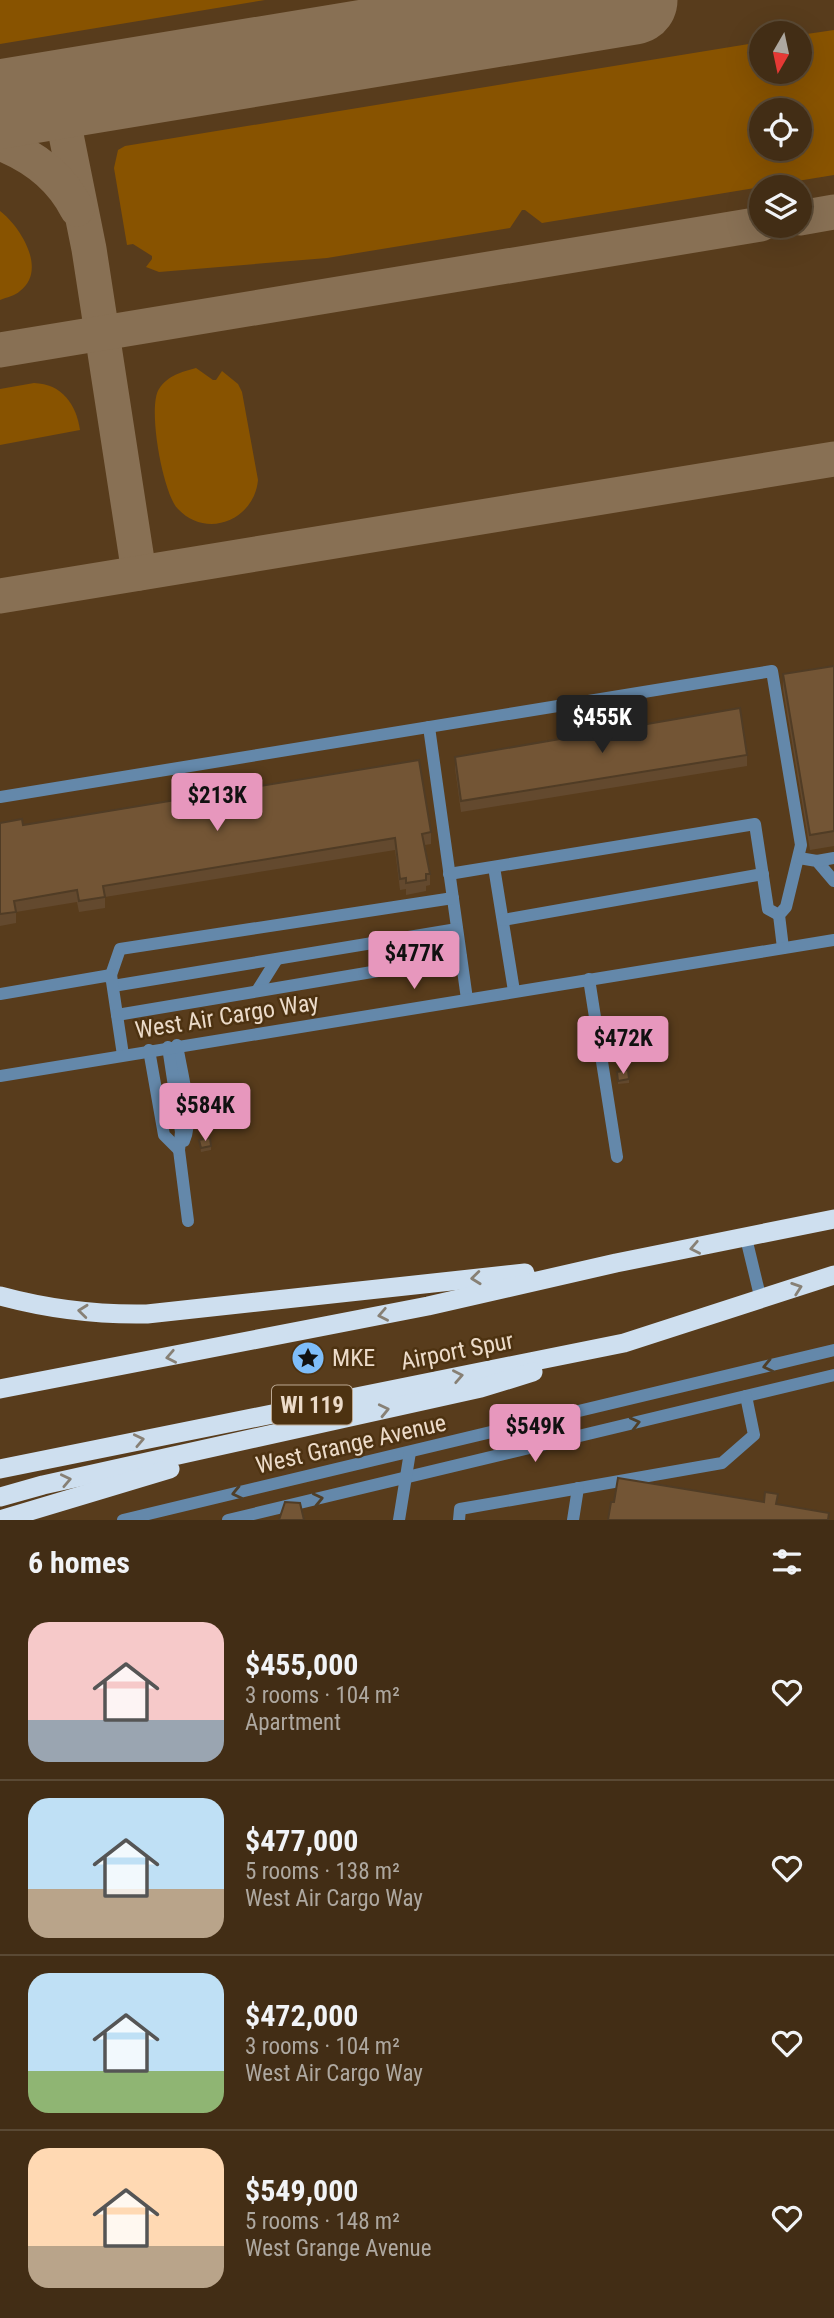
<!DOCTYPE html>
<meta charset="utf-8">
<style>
:root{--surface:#422d15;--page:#49351e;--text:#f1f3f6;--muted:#aea8a0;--line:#5a4934;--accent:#e797bd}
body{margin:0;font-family:"Roboto Condensed",sans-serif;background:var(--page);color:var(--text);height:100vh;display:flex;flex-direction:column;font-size:26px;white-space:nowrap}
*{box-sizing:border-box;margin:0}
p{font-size:23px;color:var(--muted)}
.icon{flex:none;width:38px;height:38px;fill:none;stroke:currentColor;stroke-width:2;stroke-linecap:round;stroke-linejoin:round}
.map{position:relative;height:1520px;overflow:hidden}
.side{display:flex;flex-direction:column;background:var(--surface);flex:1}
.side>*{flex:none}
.needle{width:46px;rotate:189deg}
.fabs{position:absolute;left:749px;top:21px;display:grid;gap:14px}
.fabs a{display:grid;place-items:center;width:63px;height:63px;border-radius:50%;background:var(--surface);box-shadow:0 7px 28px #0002,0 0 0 2px var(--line);font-size:35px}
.price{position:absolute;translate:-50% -60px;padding:0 16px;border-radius:7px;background:var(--accent);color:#111;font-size:23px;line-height:46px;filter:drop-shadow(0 2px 4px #0008)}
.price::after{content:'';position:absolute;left:50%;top:42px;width:21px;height:16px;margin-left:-10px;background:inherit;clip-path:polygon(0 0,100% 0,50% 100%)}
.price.current{background:#222;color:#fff}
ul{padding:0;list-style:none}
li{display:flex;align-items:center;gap:21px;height:175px;padding:0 28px}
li+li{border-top:2px solid var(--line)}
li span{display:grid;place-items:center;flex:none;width:196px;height:140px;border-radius:21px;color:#555}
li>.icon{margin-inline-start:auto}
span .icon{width:84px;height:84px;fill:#fffc;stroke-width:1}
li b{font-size:30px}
h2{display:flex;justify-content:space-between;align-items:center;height:84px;padding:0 28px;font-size:30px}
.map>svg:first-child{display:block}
</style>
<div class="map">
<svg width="834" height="1520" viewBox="0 0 834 1520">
<rect width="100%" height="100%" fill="#583c1c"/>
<g fill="#885300" fill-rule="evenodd">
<polygon points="0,0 265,0 0,44"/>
<path d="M 834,30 L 834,175 L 542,223 L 525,210 L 522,210 L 510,228 L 327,258 L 159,272 L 146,267 L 152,259 L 152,256 L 133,244 L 127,245 L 114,168 L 118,150 L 125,146 L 761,42 L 761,72 L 800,72 L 800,35 ZM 800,110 L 800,149 L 761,149 L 761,110 Z"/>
<path d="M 0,211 C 20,226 48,270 20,291 C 15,296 7,297 0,300 Z"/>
<path d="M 196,368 L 213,380 L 216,380 L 222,371 L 238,384 L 242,392 L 258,480 C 254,521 206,539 178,509 C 163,494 147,407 159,389 C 168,375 182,372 196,368 Z"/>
<path d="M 34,383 C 62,384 76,404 80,430 L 0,445 L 0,389 Z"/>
</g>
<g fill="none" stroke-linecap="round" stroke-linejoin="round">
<g stroke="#887054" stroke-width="35">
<polyline points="58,95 89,249 139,573"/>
<path d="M 0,143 C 33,156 61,177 77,209"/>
<polyline points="800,218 834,212"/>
<polyline points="0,350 761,224"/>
<polyline points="0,596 834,459"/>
</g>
<polyline stroke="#887054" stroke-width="89" points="0,104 633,0"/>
<g stroke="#6488aa" stroke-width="12">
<polyline points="429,727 467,999"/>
<polyline points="0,797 772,671 801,845 786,907 779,915 783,948"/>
<polyline points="799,858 817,861 834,881"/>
<polyline points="817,861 834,858"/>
<polyline points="494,867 514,991"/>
<polyline points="449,874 755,824 768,909 779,915"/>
<polyline points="503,920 763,874"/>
<polyline points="111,975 120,949 453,898"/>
<polyline points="589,979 617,1157"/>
<polyline points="113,986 457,929"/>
<polyline points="257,991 277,959"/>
<polyline points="0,994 111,975 123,1055"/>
<polyline points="117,1015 461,957"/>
<path d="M 177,1045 C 181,1072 195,1117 184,1141"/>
<polyline points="168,1047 181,1132 179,1150 188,1221"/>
<polyline points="149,1050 164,1135 179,1150"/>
<polyline points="0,1076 834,940"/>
<polyline points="746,1238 761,1300"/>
<polyline points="123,1520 834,1350"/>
<polyline points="228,1520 834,1375"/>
<polyline points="399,1520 410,1452"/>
<polyline points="459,1520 460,1509 722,1463 754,1435 746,1396"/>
<polyline points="573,1520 578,1488"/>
</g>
<g stroke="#cedfef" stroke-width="19">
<path d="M 0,1296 C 48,1309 97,1315 147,1314 L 525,1273"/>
<polyline points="0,1389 428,1306 616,1263 834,1219"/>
<polyline points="0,1469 624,1343 834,1275"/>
<polyline points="0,1497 43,1485 481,1388 533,1372"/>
<polyline points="0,1520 170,1469"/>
</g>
</g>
<g fill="#63492e">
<polygon points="834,666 834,846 810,850 783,689 783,674"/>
<polygon points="747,755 747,766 461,812 455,768 455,757"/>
<polygon points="0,823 23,825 431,832 431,844 425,845 430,874 430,885 426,886 426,891 406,895 406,889 400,890 395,850 105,897 105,908 79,912 77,902 16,912 16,923 0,926"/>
<polygon points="617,1072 629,1079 629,1083 618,1084"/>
<polygon points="199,1140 211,1146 211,1150 201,1152"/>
</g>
<g fill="#735535" stroke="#503c25" stroke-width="2">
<polygon points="834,666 834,831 810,835 783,674"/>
<polygon points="740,708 747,755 461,801 455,757"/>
<polygon points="419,760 431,832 422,834 430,874 426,874 426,880 406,883 406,878 400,879 395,838 103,886 105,897 79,901 77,890 14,901 16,912 0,914 0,823 22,819 23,825"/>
<polygon points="628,1070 629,1079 618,1081 617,1072"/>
<polygon points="210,1138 211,1146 201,1148 199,1140"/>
<polygon points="618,1478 764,1502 765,1492 778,1494 776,1504 829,1513 828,1520 608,1520 611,1502 614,1502"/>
<polygon points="285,1502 300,1503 304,1520 279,1520"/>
</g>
<defs><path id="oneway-chevron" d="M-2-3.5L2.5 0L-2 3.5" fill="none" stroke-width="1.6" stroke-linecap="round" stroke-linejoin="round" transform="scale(1.75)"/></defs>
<g stroke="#878075">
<use href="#oneway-chevron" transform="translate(695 1248) rotate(169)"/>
<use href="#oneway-chevron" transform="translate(476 1278) rotate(174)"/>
<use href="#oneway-chevron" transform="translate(797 1288) rotate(-19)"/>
<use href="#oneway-chevron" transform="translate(83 1311) rotate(-174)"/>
<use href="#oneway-chevron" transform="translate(383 1315) rotate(169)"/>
<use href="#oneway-chevron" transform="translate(171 1357) rotate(169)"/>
<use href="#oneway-chevron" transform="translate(458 1376) rotate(-11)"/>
<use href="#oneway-chevron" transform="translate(384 1410) rotate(-13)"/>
<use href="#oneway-chevron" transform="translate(139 1440) rotate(-12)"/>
<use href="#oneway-chevron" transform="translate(66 1480) rotate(-12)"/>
</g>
<g stroke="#503f28">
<use href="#oneway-chevron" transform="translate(768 1366) rotate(167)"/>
<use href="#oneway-chevron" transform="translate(635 1423) rotate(-14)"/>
<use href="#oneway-chevron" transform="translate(237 1493) rotate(167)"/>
<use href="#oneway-chevron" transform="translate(318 1499) rotate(-13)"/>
</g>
<defs>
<symbol id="sight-disc" viewBox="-11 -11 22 22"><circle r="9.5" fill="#7ebdf9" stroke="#4d3211"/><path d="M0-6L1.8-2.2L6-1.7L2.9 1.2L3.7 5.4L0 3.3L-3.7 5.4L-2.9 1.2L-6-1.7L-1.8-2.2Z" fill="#111"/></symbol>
</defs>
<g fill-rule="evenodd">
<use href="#sight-disc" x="289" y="1339" width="38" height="38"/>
</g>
<g text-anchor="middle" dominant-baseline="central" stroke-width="5" stroke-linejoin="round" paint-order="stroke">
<rect fill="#4d3211" stroke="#bca892" stroke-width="2" x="272" y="1385.5" width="80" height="39" rx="5"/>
<g font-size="23" font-weight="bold" fill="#ecdbc9">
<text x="312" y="1405">WI 119</text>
</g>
<g font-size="24" fill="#ecdbc9" stroke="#4d3211">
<text transform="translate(227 1016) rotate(-9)">West Air Cargo Way</text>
<text transform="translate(457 1351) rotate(-11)">Airport Spur</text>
<text transform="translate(351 1444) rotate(-13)">West Grange Avenue</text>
</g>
<g font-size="24" fill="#ecdbc9" stroke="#4d3211" text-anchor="start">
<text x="332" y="1358">MKE</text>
</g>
</g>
</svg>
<div class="fabs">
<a><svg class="needle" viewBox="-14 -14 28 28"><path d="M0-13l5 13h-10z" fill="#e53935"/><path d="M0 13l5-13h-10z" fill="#aea8a0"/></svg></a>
<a><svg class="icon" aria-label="locate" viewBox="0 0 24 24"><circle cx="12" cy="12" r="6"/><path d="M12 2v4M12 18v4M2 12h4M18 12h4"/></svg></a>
<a><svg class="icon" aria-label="layers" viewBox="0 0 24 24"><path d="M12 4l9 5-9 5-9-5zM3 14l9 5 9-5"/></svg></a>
</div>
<b class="price current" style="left:602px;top:755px">$455K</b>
<b class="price" style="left:217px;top:833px">$213K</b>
<b class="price" style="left:414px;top:991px">$477K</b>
<b class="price" style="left:623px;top:1076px">$472K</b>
<b class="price" style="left:205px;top:1143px">$584K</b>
<b class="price" style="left:535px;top:1464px">$549K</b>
</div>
<section class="side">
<h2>6 homes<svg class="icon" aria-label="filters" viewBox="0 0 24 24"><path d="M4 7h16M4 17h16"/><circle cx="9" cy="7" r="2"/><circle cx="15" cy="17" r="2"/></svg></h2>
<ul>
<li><span style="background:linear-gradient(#f6c9c9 70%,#9aa5b1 0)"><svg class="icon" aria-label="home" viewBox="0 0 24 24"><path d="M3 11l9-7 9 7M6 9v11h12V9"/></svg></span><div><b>$455,000</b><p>3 rooms · 104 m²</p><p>Apartment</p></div><svg class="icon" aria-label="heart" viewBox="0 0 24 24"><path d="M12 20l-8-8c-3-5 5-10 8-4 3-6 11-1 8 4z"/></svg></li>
<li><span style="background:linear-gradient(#bfe0f5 65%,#b9a48a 0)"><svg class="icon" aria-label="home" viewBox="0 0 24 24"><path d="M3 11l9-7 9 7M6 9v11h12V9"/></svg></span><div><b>$477,000</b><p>5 rooms · 138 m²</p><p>West Air Cargo Way</p></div><svg class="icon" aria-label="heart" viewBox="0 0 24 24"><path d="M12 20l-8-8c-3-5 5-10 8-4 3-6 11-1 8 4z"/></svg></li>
<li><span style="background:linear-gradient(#bfe0f5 70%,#8fb573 0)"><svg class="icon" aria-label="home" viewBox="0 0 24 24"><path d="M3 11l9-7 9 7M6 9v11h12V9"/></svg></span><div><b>$472,000</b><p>3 rooms · 104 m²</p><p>West Air Cargo Way</p></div><svg class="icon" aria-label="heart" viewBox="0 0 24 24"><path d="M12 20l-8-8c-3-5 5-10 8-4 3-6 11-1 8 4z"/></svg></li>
<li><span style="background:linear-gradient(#ffd9b3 70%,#b9a48a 0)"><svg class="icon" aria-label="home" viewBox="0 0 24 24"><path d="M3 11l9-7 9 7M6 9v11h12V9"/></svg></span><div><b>$549,000</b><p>5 rooms · 148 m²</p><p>West Grange Avenue</p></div><svg class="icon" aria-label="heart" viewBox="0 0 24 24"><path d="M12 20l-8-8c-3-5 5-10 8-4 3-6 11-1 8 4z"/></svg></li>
</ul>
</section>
